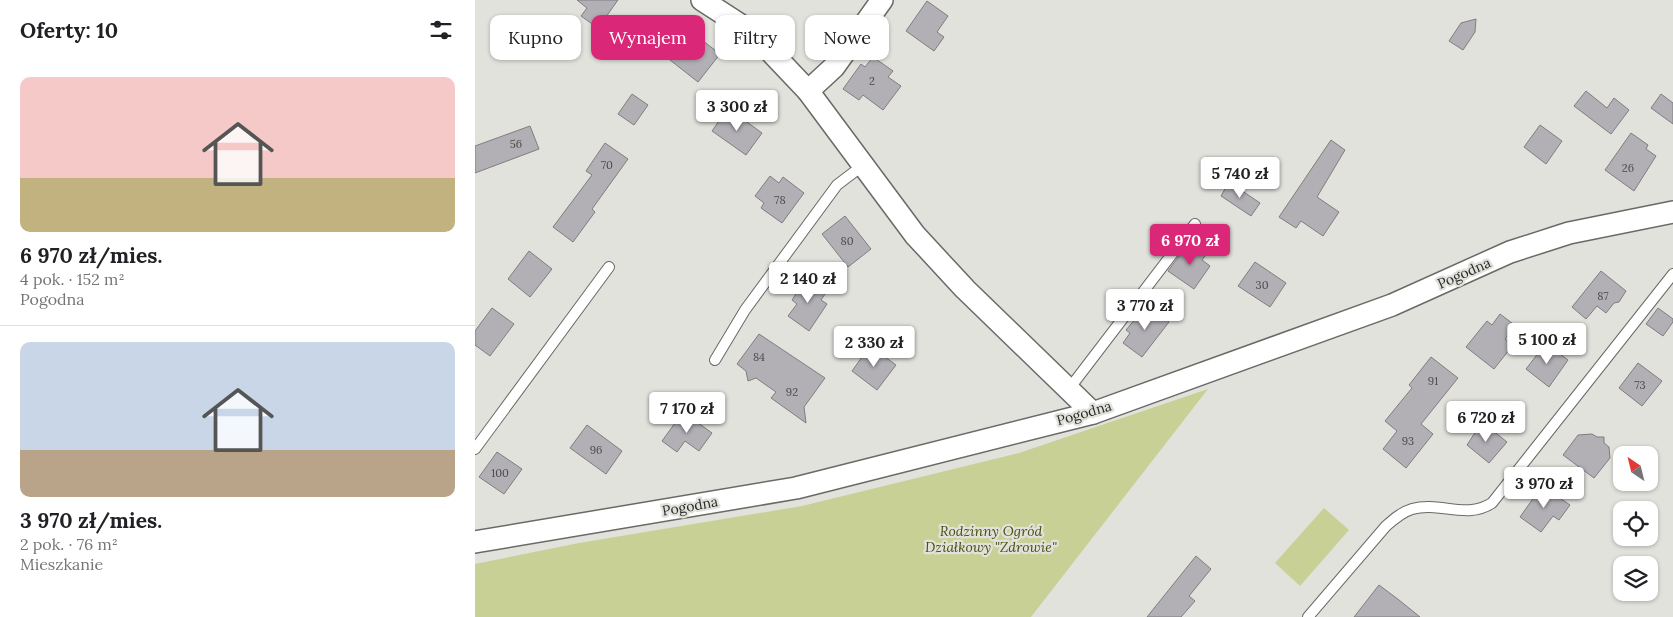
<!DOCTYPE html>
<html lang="pl">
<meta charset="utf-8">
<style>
:root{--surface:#fff;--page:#f6f6f6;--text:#202124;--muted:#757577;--line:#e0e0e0;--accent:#db2777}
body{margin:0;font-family:Lora,serif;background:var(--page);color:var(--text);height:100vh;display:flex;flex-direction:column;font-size:19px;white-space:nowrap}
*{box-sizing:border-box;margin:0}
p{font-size:16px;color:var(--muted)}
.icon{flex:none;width:28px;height:28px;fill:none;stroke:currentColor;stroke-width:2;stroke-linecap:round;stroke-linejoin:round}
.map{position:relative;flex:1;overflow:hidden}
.drawer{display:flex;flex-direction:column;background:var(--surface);width:475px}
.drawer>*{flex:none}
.guide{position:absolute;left:15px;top:15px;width:475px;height:45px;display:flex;gap:10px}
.needle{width:32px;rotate:325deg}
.tools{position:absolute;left:1138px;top:446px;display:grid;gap:10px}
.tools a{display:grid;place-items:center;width:45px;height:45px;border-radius:10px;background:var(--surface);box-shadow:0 1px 4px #0004;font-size:25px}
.price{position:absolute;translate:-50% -42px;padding:0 11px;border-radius:5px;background:#fff;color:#222;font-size:16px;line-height:32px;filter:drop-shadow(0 1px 2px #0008)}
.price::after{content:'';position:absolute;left:50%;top:30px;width:15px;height:11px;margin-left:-8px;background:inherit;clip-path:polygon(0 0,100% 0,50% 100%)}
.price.current{background:var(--accent);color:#fff}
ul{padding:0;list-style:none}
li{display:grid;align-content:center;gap:10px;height:265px;padding:0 20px}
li+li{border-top:1px solid var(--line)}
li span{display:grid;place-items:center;height:155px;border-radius:10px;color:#555}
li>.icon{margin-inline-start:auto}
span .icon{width:90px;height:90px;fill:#fffc;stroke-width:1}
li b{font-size:21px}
h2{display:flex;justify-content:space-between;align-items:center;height:60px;padding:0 20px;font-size:21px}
.pill{padding:0 18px;border-radius:10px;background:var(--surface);box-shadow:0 1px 4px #0004;font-size:18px;line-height:45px}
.pill.current{background:var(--accent);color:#fff}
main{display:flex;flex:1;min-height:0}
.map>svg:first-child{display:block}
</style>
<main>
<section class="drawer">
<h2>Oferty: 10<svg class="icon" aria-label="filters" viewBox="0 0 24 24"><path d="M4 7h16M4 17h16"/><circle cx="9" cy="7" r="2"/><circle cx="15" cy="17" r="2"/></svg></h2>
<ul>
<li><span style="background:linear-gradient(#f6c9c9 65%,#c2b280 0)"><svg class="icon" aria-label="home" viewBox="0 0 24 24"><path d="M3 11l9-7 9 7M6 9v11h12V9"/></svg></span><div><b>6 970 zł/mies.</b><p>4 pok. · 152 m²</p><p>Pogodna</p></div></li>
<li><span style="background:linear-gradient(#c9d6e8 70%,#b9a48a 0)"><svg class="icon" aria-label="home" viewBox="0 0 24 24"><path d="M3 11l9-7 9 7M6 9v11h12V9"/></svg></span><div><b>3 970 zł/mies.</b><p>2 pok. · 76 m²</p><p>Mieszkanie</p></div></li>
</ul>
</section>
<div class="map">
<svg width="1198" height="617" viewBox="0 0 1198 617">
<rect width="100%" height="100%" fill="#e1e2dc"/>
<g fill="#c9d096">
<polygon points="733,389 556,617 0,617 0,564 104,543 327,506 544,453"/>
<polygon points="849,508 874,530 825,586 800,563"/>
</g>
<g fill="#b2b0b5" stroke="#7f7d81">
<polygon points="102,0 143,0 128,21 125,19 120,26 106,16 112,8"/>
<polygon points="452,1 473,16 462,32 469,37 459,51 431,31"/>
<polygon points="197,17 245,54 223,82 176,45"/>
<polygon points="1001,19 1000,32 988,50 974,41 986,23"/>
<polygon points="398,57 418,71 413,77 426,86 408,110 388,95 384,100 368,89 386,64 390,67"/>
<polygon points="1111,91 1132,108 1139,98 1154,110 1136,134 1099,106"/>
<polygon points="157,94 173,105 159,125 143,114"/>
<polygon points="1186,94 1198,103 1198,124 1176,108"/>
<polygon points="253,108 287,133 271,155 237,131"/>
<polygon points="1065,125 1087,141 1071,164 1049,147"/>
<polygon points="55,126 64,149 0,173 0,146"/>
<polygon points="1156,133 1173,145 1171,149 1181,156 1159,191 1130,170"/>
<polygon points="856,140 870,150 842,197 864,212 848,236 826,221 821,228 804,217"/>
<polygon points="130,143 153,159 117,209 120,212 98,242 78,227 117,175 111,171"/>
<polygon points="295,176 304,183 308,177 329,193 307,223 286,208 289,203 280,196"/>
<polygon points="754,182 785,203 776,216 746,196"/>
<polygon points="370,216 396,249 373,267 347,234"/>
<polygon points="714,243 731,255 727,260 735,266 719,289 693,271"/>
<polygon points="54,251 77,269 55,297 33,279"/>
<polygon points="780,262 811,283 795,307 763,286"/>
<polygon points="1126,271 1151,291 1144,302 1139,303 1131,313 1122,306 1111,319 1097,307"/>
<polygon points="332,277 352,291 346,300 352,304 334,331 313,316 322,304 317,300"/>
<polygon points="672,305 694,322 667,357 648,343 655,333 651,330"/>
<polygon points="17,308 39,324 15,356 0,345 0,331"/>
<polygon points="1183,308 1198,319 1198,322 1188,336 1171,324"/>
<polygon points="1025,314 1041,326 1030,339 1038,345 1019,369 991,347 1012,321 1017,325"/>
<polygon points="284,334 350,378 329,407 331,423 296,398 301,392 281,378 273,381 271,371 262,364"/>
<polygon points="1071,343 1093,360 1074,387 1051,369"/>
<polygon points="395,346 421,365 402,390 377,371"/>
<polygon points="956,357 983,378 946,424 958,434 931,468 908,449 922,431 910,421 937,388 934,385"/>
<polygon points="1163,363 1187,381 1167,406 1144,388"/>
<polygon points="208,412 237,433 224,451 210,441 202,452 187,441"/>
<polygon points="1007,422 1032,442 1014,463 992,445"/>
<polygon points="112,425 147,451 131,474 95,448"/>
<polygon points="1117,434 1122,437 1129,437 1129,443 1134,447 1135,458 1119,478 1088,455 1103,435"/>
<polygon points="22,452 47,469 29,494 4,477"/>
<polygon points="1067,486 1095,505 1084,520 1078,516 1066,532 1045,517"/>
<polygon points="721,556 736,569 714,596 720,601 706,617 672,617"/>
<polygon points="904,585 924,600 945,617 879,617"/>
</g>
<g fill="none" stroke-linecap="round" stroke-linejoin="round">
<defs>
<g id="lane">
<polyline points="240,360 270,310 362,185 387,166"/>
<polyline points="594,389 720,224"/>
<polyline points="0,449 134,267"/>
<path d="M 833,617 L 911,526 C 919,519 927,512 937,509 C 965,501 991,520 1017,503 L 1198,274"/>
</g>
<g id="street">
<polyline points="227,0 278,33 333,91 440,235 490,289 618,413"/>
<polyline points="333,91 359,67 407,0"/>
<polyline points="0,542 321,488 618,413 917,305 1035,252 1094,233 1198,212"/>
</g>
</defs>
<use href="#lane" stroke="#696a65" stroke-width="12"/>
<use href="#street" stroke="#696a65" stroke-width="24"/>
<use href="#lane" stroke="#fff" stroke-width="10"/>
<use href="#street" stroke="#fff" stroke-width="21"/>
</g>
<g text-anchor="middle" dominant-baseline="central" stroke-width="4.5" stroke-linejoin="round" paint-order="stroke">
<g font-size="11" fill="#4b4b4a">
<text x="397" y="81">2</text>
<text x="41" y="144">56</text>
<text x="132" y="165">70</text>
<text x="1153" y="168">26</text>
<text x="305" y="200">78</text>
<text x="372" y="241">80</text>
<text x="787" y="285">30</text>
<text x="1128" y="296">87</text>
<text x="284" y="357">84</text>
<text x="958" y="381">91</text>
<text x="1165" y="385">73</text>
<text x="317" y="392">92</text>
<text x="933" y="441">93</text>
<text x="121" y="450">96</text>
<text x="25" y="473">100</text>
</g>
<g font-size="14" fill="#292927" stroke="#e1e2dc">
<text transform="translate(989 273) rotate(-24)">Pogodna</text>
<text transform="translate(609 413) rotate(-16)">Pogodna</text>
<text transform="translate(215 506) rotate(-10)">Pogodna</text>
</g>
<g font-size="14" font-style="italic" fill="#4b4f0d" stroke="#e1e2dc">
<text x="516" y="531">Rodzinny Ogród<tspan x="516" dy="16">Działkowy "Zdrowie"</tspan></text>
</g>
</g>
</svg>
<div class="tools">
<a><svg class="needle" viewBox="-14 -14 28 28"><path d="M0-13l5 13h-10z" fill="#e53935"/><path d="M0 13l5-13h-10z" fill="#757577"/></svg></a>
<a><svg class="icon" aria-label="locate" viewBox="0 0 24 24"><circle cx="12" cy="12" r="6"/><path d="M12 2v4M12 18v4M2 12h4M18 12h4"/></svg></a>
<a><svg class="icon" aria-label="layers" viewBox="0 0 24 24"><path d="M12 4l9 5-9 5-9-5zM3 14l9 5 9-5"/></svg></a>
</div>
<b class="price" style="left:262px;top:132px">3 300 zł</b>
<b class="price" style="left:765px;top:199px">5 740 zł</b>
<b class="price current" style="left:715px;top:266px">6 970 zł</b>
<b class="price" style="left:333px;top:304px">2 140 zł</b>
<b class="price" style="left:670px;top:331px">3 770 zł</b>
<b class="price" style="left:1072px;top:365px">5 100 zł</b>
<b class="price" style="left:399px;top:368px">2 330 zł</b>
<b class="price" style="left:212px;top:434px">7 170 zł</b>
<b class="price" style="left:1011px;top:443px">6 720 zł</b>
<b class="price" style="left:1069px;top:509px">3 970 zł</b>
<div class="guide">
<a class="pill">Kupno</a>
<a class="pill current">Wynajem</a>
<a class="pill">Filtry</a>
<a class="pill">Nowe</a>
</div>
</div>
</main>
